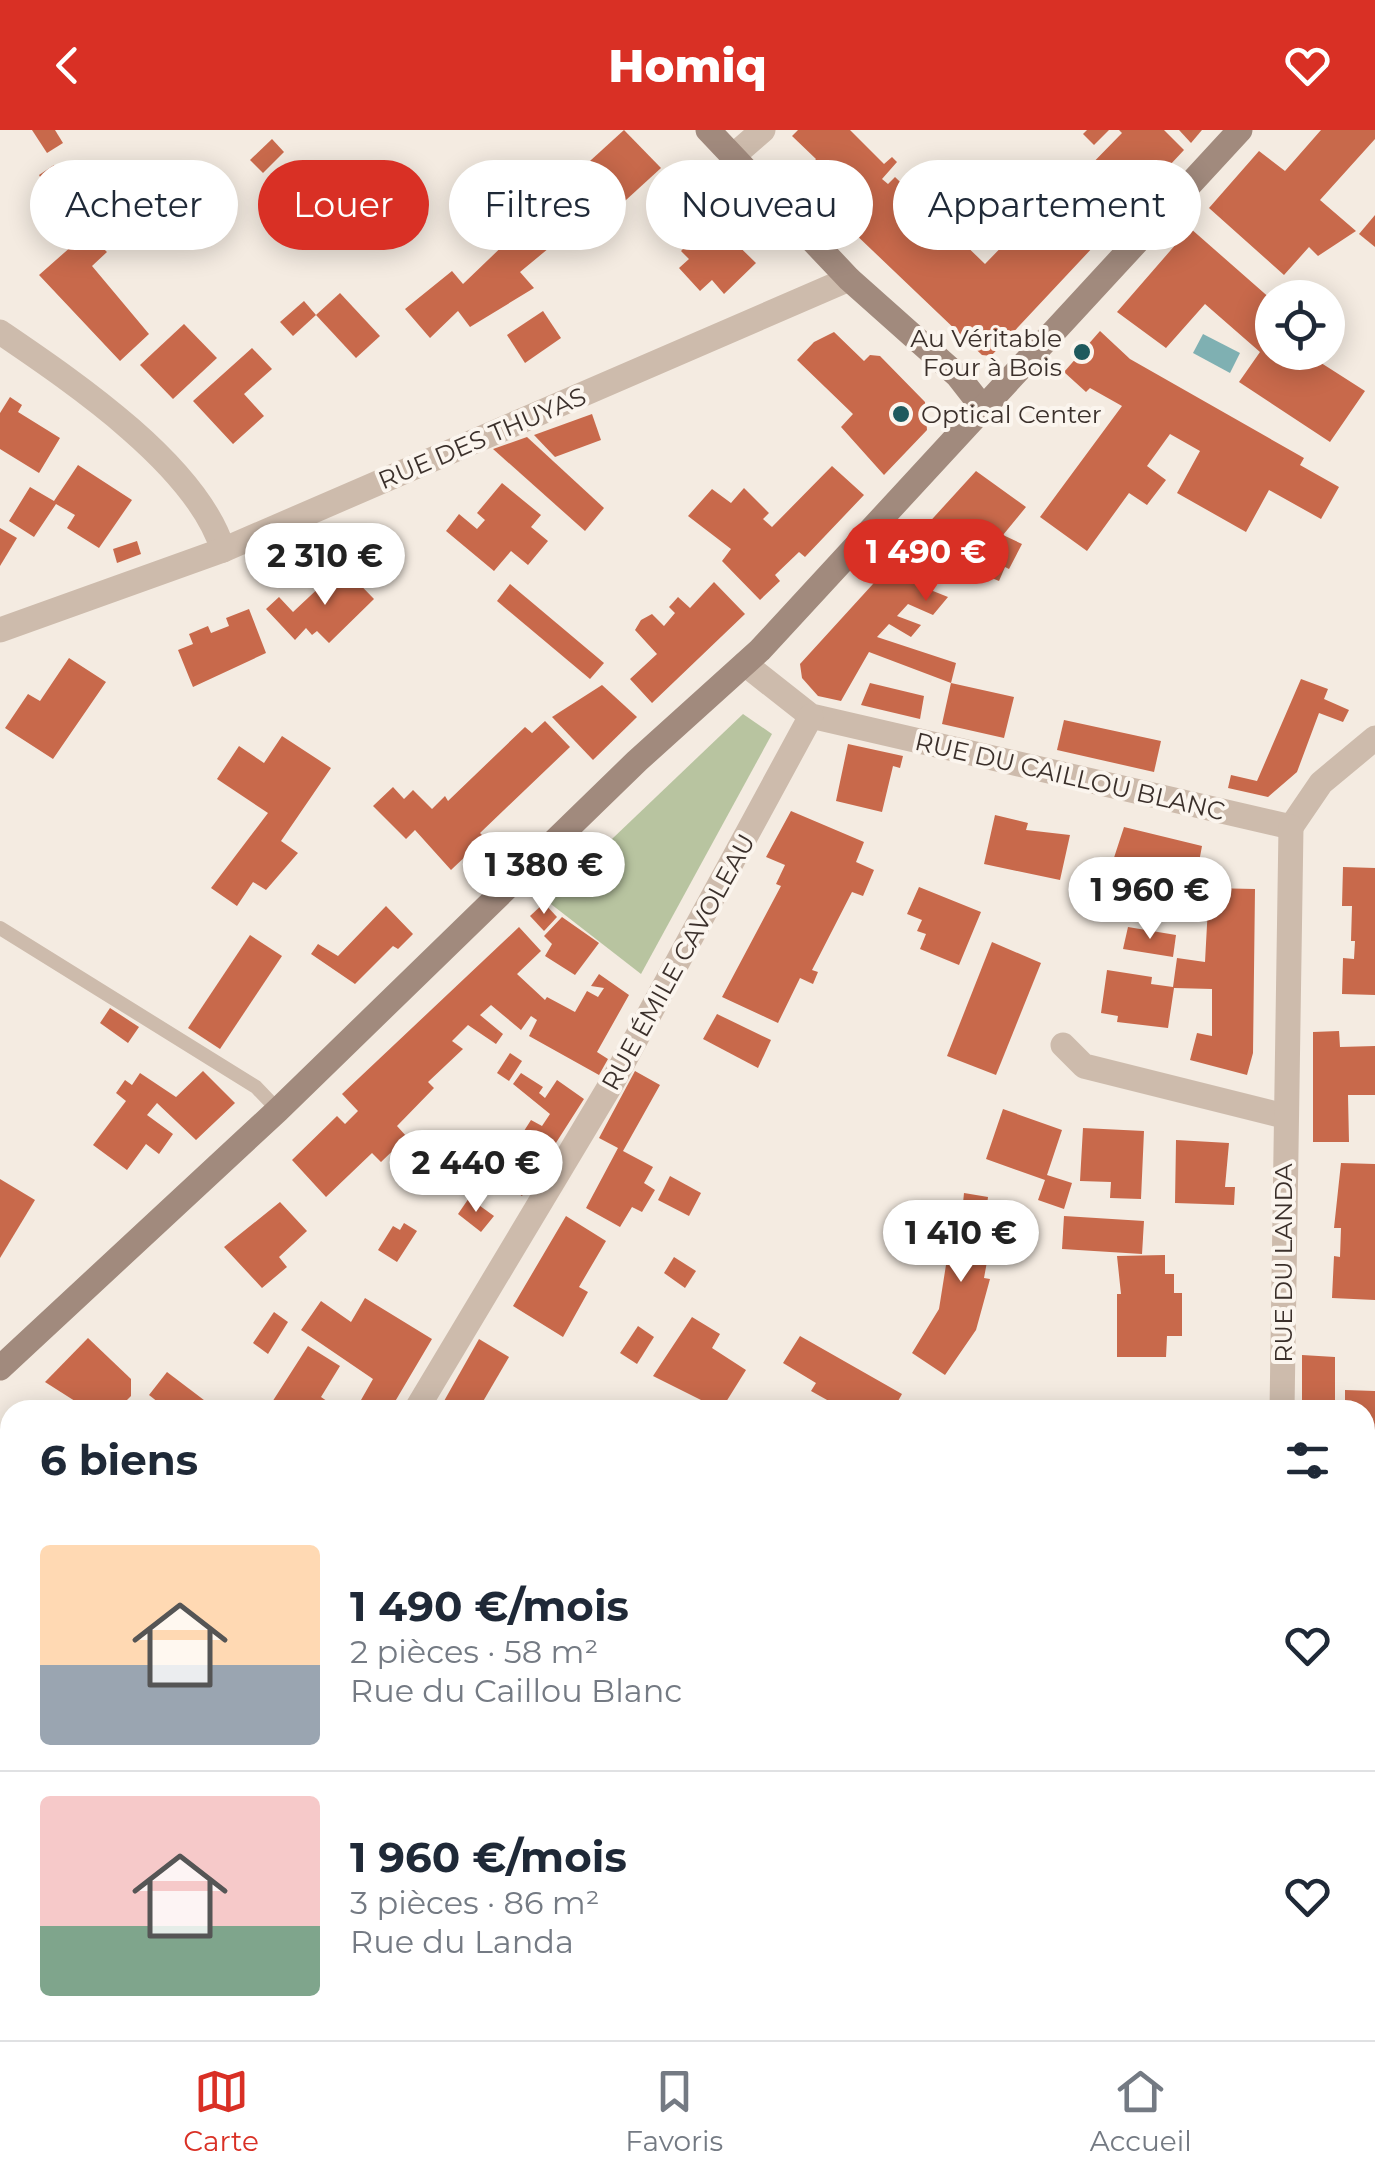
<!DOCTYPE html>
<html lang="fr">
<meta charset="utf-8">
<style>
:root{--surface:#fff;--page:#f2f2f3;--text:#1f2937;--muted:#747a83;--line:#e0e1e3;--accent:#d93025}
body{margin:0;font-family:Montserrat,sans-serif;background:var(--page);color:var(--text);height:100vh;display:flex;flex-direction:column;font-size:38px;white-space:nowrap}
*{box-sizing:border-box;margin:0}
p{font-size:32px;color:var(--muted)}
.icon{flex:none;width:55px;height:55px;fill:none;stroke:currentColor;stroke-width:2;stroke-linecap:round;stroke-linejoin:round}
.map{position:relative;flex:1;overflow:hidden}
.details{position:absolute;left:0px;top:1270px;width:1375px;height:640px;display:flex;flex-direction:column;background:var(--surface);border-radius:30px 30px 0 0;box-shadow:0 5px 25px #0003}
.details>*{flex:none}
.guide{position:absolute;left:30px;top:30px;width:1315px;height:90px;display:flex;gap:20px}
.tools{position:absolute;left:1255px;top:150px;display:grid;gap:20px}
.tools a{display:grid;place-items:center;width:90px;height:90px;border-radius:50%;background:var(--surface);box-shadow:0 5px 25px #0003;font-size:50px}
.price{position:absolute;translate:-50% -85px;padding:0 22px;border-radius:35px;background:#fff;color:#222;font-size:32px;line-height:65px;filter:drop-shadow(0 2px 5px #0008)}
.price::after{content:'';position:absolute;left:50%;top:60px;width:30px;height:22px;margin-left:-15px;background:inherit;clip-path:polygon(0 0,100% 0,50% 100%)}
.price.active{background:var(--accent);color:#fff}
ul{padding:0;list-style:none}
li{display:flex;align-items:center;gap:30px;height:250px;padding:0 40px}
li+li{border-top:2px solid var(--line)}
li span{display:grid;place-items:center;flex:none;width:280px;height:200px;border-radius:10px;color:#555}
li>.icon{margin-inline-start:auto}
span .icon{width:120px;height:120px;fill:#fffc;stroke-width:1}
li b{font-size:42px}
h2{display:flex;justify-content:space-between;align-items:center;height:120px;padding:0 40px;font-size:42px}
.pill{padding:0 35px;border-radius:45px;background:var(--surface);box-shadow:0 5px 25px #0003;font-size:35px;line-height:90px}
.pill.active{background:var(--accent);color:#fff}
header{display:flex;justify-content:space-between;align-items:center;height:130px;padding:0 40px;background:var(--accent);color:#fff;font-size:45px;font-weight:800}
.tab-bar{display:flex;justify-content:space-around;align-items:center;height:140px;border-top:2px solid var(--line);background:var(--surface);font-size:28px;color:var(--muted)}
.tab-bar a{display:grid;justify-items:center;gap:5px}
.tab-bar .active{color:var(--accent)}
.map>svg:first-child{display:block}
</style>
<header><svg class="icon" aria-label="back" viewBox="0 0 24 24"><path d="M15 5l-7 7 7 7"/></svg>Homiq<svg class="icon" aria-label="heart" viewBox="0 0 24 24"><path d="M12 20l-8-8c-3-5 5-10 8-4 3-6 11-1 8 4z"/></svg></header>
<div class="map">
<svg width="1375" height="1910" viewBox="0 0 1375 1910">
<rect width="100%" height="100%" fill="#f4ebe1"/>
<polygon fill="#b8c4a0" points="743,584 772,604 641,844 547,771"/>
<polygon fill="#7fb0b2" points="1203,204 1240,223 1230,243 1193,223"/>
<g fill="#c8694b">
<polygon points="32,0 55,0 63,13 47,23"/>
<polygon points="624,0 661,38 614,81 579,41"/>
<polygon points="798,0 850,0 884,34 892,27 897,32 882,49 888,54 895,47 985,134 1075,41 1080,46 1122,3 1119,0 1164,0 1184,20 991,226 982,225 829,79 839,68 809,38 816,29 792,6"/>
<polygon points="1087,0 1109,0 1094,15 1083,4"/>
<polygon points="1179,0 1202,0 1191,13"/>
<polygon points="1321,0 1375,0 1375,9 1320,70 1356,101 1318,126 1309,117 1284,145 1209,78 1259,21 1285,41"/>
<polygon points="272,9 284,22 263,43 250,30"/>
<polygon points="54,35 67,56 51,66 39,45"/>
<polygon points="119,54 137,75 97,112 107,122 92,136 149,204 120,231 39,145 73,115 76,119 92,105 79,91"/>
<polygon points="518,83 549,118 520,142 534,158 470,197 458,181 430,208 405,179 452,141 463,154 514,105 504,93"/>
<polygon points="1375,85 1375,117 1359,104"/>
<polygon points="712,90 756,133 724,164 712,150 700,161 679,138 689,129 681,121"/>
<polygon points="1190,98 1272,170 1272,222 1304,222 1365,261 1330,312 1239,252 1260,222 1205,174 1166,218 1117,182"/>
<polygon points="340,163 380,206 356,228 316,185"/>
<polygon points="304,171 316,185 293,206 280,192"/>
<polygon points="543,181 561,208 525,233 507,205"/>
<polygon points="184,194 217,228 173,269 140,235"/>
<polygon points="1100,201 1130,229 1304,328 1300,335 1339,357 1321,389 1269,360 1246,402 1177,363 1200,321 1170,304 1147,336 1166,350 1147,375 1129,363 1087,421 1040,387 1122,276 1090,258 1086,262 1064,242"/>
<polygon points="834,202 864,231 870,225 880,226 925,272 927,300 884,345 841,297 853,284 797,230 814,212"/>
<polygon points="252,218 272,239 244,264 264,286 233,314 193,271"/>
<polygon points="10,267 22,275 18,282 60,308 39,343 0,319 0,283"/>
<polygon points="592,284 601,310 555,327 534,305"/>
<polygon points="527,307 604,378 585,401 493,319"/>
<polygon points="78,335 132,370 99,418 67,398 75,385 56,374 34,407 9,391 30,357 54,371"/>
<polygon points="832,336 864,365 805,427 799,422 775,445 780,451 760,470 722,431 731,419 688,386 712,359 731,373 744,358 769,383 763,389 772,397"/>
<polygon points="976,341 1026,377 1003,405 1022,414 1009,439 1005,437 999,451 948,430 928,459 948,467 933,485 908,474 897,486 921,495 911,507 889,494 877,507 956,533 951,553 1014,567 1004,608 942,594 951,553 869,522 841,571 818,566 802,548 800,534"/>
<polygon points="502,353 541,385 531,397 548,411 528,435 511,421 494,441 446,401 459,384 477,399 485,390 477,383"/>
<polygon points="0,398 17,408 0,436"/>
<polygon points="137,411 141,424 117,433 113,419"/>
<polygon points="342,436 374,469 329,513 317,501 312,505 306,498 295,510 266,479 279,467 293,482"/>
<polygon points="714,452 745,484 652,573 630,549 657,524 635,500 641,490 652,484 664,496 675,483 669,477 678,467 690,478"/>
<polygon points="510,454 604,533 590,549 497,471"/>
<polygon points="249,479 266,523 193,557 178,520 193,514 189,504 208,496 211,503 229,496 226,488"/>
<polygon points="69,528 106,552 53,629 5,598 28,564 40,571"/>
<polygon points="1301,549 1328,559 1324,569 1349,580 1343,592 1319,583 1297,642 1268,667 1228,658 1231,645 1257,651"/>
<polygon points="870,553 924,566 920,589 861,575"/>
<polygon points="602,555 637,587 593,630 552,587"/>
<polygon points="1064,590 1161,611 1154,642 1057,620"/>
<polygon points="545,591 570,617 480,703 485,708 451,740 415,700 406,709 373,676 393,657 404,669 413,660 432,679 445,666 448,671 525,597 532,603"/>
<polygon points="282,606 331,638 281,711 298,723 266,760 253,752 237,776 211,758 268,683 217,649 239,616 264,633"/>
<polygon points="848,614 903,626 900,638 893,636 882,682 836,671"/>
<polygon points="791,681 864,712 856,732 874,740 863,766 852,762 812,840 818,842 813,854 800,848 778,893 722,867 781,756 776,754 785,735 766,727"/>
<polygon points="995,685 1028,693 1026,700 1070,705 1060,750 984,734"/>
<polygon points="1124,697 1202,716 1192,770 1172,765 1177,746 1136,733 1132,748 1109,743"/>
<polygon points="1343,737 1375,738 1375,865 1342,864 1343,828 1354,829 1355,811 1351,811 1352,776 1342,776"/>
<polygon points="919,757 981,782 959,835 920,819 926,804 917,801 922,790 907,784"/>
<polygon points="1209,758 1255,759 1253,923 1247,945 1190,930 1197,903 1212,906 1212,859 1174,858 1168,898 1117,892 1118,886 1101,883 1107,840 1152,847 1151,854 1173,857 1177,828 1205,832"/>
<polygon points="544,773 557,787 544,801 530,786"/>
<polygon points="386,776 413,804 398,819 393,816 355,854 311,824 318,814 338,826"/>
<polygon points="562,787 599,813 575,845 545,826 552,814 544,806"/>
<polygon points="519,797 541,821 517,844 545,870 547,867 575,882 587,861 598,867 604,858 591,856 599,844 629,865 597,922 608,929 599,945 529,906 537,890 531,886 521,900 491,875 480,885 503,904 496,914 468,895 452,911 463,919 428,952 434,958 397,996 407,1007 381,1032 372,1023 326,1067 292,1030 337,986 345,994 358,981 342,964"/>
<polygon points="1128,797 1176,805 1173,827 1123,819"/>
<polygon points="250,805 282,826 220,919 188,898"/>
<polygon points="992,812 1041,833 996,945 947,926"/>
<polygon points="110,878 139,897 128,913 100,893"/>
<polygon points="717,884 771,910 758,938 703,909"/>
<polygon points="1339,901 1340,917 1375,916 1375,965 1348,965 1349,1012 1313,1012 1313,902"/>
<polygon points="510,923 522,931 509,951 497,943"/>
<polygon points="203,941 235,973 196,1010 157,973 147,985 173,1004 159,1024 146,1014 127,1040 93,1015 126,971 116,963 125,950 132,955 140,943 176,967"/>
<polygon points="635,941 660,955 623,1021 653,1037 644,1053 655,1060 642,1082 632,1077 620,1097 586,1078 618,1018 599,1008"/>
<polygon points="521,943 543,957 539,963 545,968 557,950 584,969 522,1066 497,1049 502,1041 491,1034 499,1020 508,1026 531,990 542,996 550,984 513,954"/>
<polygon points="1003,979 1062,1000 1047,1045 1072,1053 1064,1079 1038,1070 1045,1050 986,1029"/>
<polygon points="1083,998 1144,1001 1141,1069 1110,1068 1111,1052 1080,1051"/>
<polygon points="1176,1010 1229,1013 1225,1057 1235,1057 1234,1075 1175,1073"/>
<polygon points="1341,1033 1375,1034 1375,1170 1332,1168 1334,1126 1340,1127 1341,1098 1334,1098"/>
<polygon points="670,1046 701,1063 689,1086 658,1070"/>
<polygon points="0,1049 35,1070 0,1128"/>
<polygon points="964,1063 988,1067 987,1075 997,1077 984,1148 990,1149 976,1200 945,1245 912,1223 939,1179 956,1072 963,1073"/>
<polygon points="469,1068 494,1086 481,1102 458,1084"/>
<polygon points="280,1072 307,1101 279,1127 287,1137 262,1158 224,1117"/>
<polygon points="566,1086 606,1111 579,1157 588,1162 563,1207 513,1176"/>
<polygon points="1064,1086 1144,1091 1142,1124 1062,1119"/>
<polygon points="404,1093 417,1101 397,1132 378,1120 393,1096 400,1100"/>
<polygon points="1165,1125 1165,1144 1174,1144 1174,1163 1182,1163 1182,1206 1167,1206 1166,1227 1117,1227 1117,1164 1121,1164 1117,1126"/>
<polygon points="674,1127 696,1141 685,1158 664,1143"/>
<polygon points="365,1168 432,1209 390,1280 357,1277 373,1249 301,1200 321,1171 351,1192"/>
<polygon points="274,1182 288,1192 268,1224 253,1213"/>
<polygon points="692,1187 720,1204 712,1218 746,1240 721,1280 653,1246"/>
<polygon points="638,1196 654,1207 637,1234 620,1223"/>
<polygon points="800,1206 902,1264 893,1280 845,1280 811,1261 816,1253 783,1233"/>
<polygon points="88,1208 131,1249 131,1266 117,1280 89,1280 45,1252"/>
<polygon points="479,1209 509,1227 478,1280 439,1280"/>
<polygon points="308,1216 340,1236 321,1267 340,1280 267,1280"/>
<polygon points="1302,1225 1335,1227 1335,1270 1345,1271 1345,1260 1375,1261 1375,1305 1365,1306 1365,1280 1302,1280"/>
<polygon points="167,1242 196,1264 217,1280 168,1280 149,1265"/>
<polygon points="10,1310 10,1405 0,1418 0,1366 6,1358 0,1354 0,1324"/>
<polygon points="1365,1363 1372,1364 1372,1415 1365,1415"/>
<polygon points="1373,1470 1375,1470 1375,1510 1367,1508"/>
<polygon points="1367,1520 1375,1521 1375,1562 1365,1560"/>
<polygon points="1370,1588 1375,1590 1375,1661 1365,1657 1365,1601"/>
<polygon points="1375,1836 1375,1865 1366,1862"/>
<polygon points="1365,1898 1375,1901 1375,1910 1347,1910 1351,1900"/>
<polygon points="217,1900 247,1900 239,1910 230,1910"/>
<polygon points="267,1900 321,1900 327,1904 322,1910 259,1910"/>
<polygon points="481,1900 561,1900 574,1910 474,1910"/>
<polygon points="791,1900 839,1900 831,1910 823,1905 819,1910 791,1910"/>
<polygon points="873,1900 940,1900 944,1902 938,1910 865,1910"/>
<polygon points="1110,1900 1147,1900 1142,1910"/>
<polygon points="1165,1900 1227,1900 1227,1910 1166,1910 1161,1908"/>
</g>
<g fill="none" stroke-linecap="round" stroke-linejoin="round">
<polyline stroke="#cdbbac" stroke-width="14" points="0,798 256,957 278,980"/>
<g stroke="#cdbbac" stroke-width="25">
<polyline points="732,27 763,0"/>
<path d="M 0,202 C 72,251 197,335 223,420"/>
<polyline points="0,500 223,420 849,149"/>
<polyline points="745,534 811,586 1291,697 1321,653 1375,608"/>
<polyline points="1063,915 1084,936 1284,986"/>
<polyline points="416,1280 613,951 811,586"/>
<polyline points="1282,1280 1291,697"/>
<polyline points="1365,1701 1375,1704"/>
<polyline points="384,1900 397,1910"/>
<polyline points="1285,1900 1285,1910"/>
<polyline points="25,1910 32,1900"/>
</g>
<g stroke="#a18a7d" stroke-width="25">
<polyline points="708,0 849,149 958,246 983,278"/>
<polyline points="0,1238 278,980 637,631 760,520 1240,0"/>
</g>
</g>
<g fill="#1f5a5e" stroke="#fbf5ee" stroke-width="4">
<circle cx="1082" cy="222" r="10"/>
<circle cx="901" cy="284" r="10"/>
</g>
<g text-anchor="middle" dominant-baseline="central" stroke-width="8" stroke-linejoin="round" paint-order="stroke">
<g font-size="25" fill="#3b302b" stroke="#fbf5ee" text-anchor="end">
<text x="1062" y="208">Au Véritable<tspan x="1062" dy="29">Four à Bois</tspan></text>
<text x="921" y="284" text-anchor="start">Optical Center</text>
</g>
<g font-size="25" fill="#3b302b" stroke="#fbf5ee">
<text transform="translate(482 308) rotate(-23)">RUE DES THUYAS</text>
<text transform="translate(1070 646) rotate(13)">RUE DU CAILLOU BLANC</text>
<text transform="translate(678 832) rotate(-61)">RUE ÉMILE CAVOLEAU</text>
<text transform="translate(1283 1133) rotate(-90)">RUE DU LANDA</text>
</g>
</g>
</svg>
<div class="tools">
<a><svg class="icon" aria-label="locate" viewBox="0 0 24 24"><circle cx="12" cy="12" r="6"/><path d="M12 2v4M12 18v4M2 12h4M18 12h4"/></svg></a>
</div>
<b class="price active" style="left:926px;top:474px">1 490 €</b>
<b class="price" style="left:325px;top:478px">2 310 €</b>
<b class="price" style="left:544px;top:787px">1 380 €</b>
<b class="price" style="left:1150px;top:812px">1 960 €</b>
<b class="price" style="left:476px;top:1085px">2 440 €</b>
<b class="price" style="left:961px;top:1155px">1 410 €</b>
<div class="guide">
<a class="pill">Acheter</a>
<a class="pill active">Louer</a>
<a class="pill">Filtres</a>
<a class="pill">Nouveau</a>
<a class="pill">Appartement</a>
</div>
<section class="details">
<h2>6 biens<svg class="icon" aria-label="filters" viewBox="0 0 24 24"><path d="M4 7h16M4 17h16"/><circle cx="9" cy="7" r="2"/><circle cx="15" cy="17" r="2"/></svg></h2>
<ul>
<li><span style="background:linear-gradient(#ffd9b3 60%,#9aa5b1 0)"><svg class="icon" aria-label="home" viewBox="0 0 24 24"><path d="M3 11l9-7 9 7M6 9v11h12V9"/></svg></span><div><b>1 490 €/mois</b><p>2 pièces · 58 m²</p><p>Rue du Caillou Blanc</p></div><svg class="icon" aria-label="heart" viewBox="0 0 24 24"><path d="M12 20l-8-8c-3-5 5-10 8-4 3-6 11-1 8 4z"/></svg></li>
<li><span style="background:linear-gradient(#f6c9c9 65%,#7fa58c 0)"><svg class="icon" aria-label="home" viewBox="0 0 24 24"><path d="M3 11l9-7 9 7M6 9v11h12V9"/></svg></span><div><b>1 960 €/mois</b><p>3 pièces · 86 m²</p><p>Rue du Landa</p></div><svg class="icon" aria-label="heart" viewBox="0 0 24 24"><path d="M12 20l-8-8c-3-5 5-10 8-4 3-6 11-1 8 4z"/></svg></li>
</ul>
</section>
</div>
<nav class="tab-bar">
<a class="active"><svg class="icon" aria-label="map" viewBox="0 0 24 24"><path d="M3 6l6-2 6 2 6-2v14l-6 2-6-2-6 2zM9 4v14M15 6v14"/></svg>Carte</a>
<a><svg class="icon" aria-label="saved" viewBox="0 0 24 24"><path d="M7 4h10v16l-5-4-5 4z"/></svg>Favoris</a>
<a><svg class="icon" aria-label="home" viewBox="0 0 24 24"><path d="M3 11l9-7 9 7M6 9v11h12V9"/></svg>Accueil</a>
</nav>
